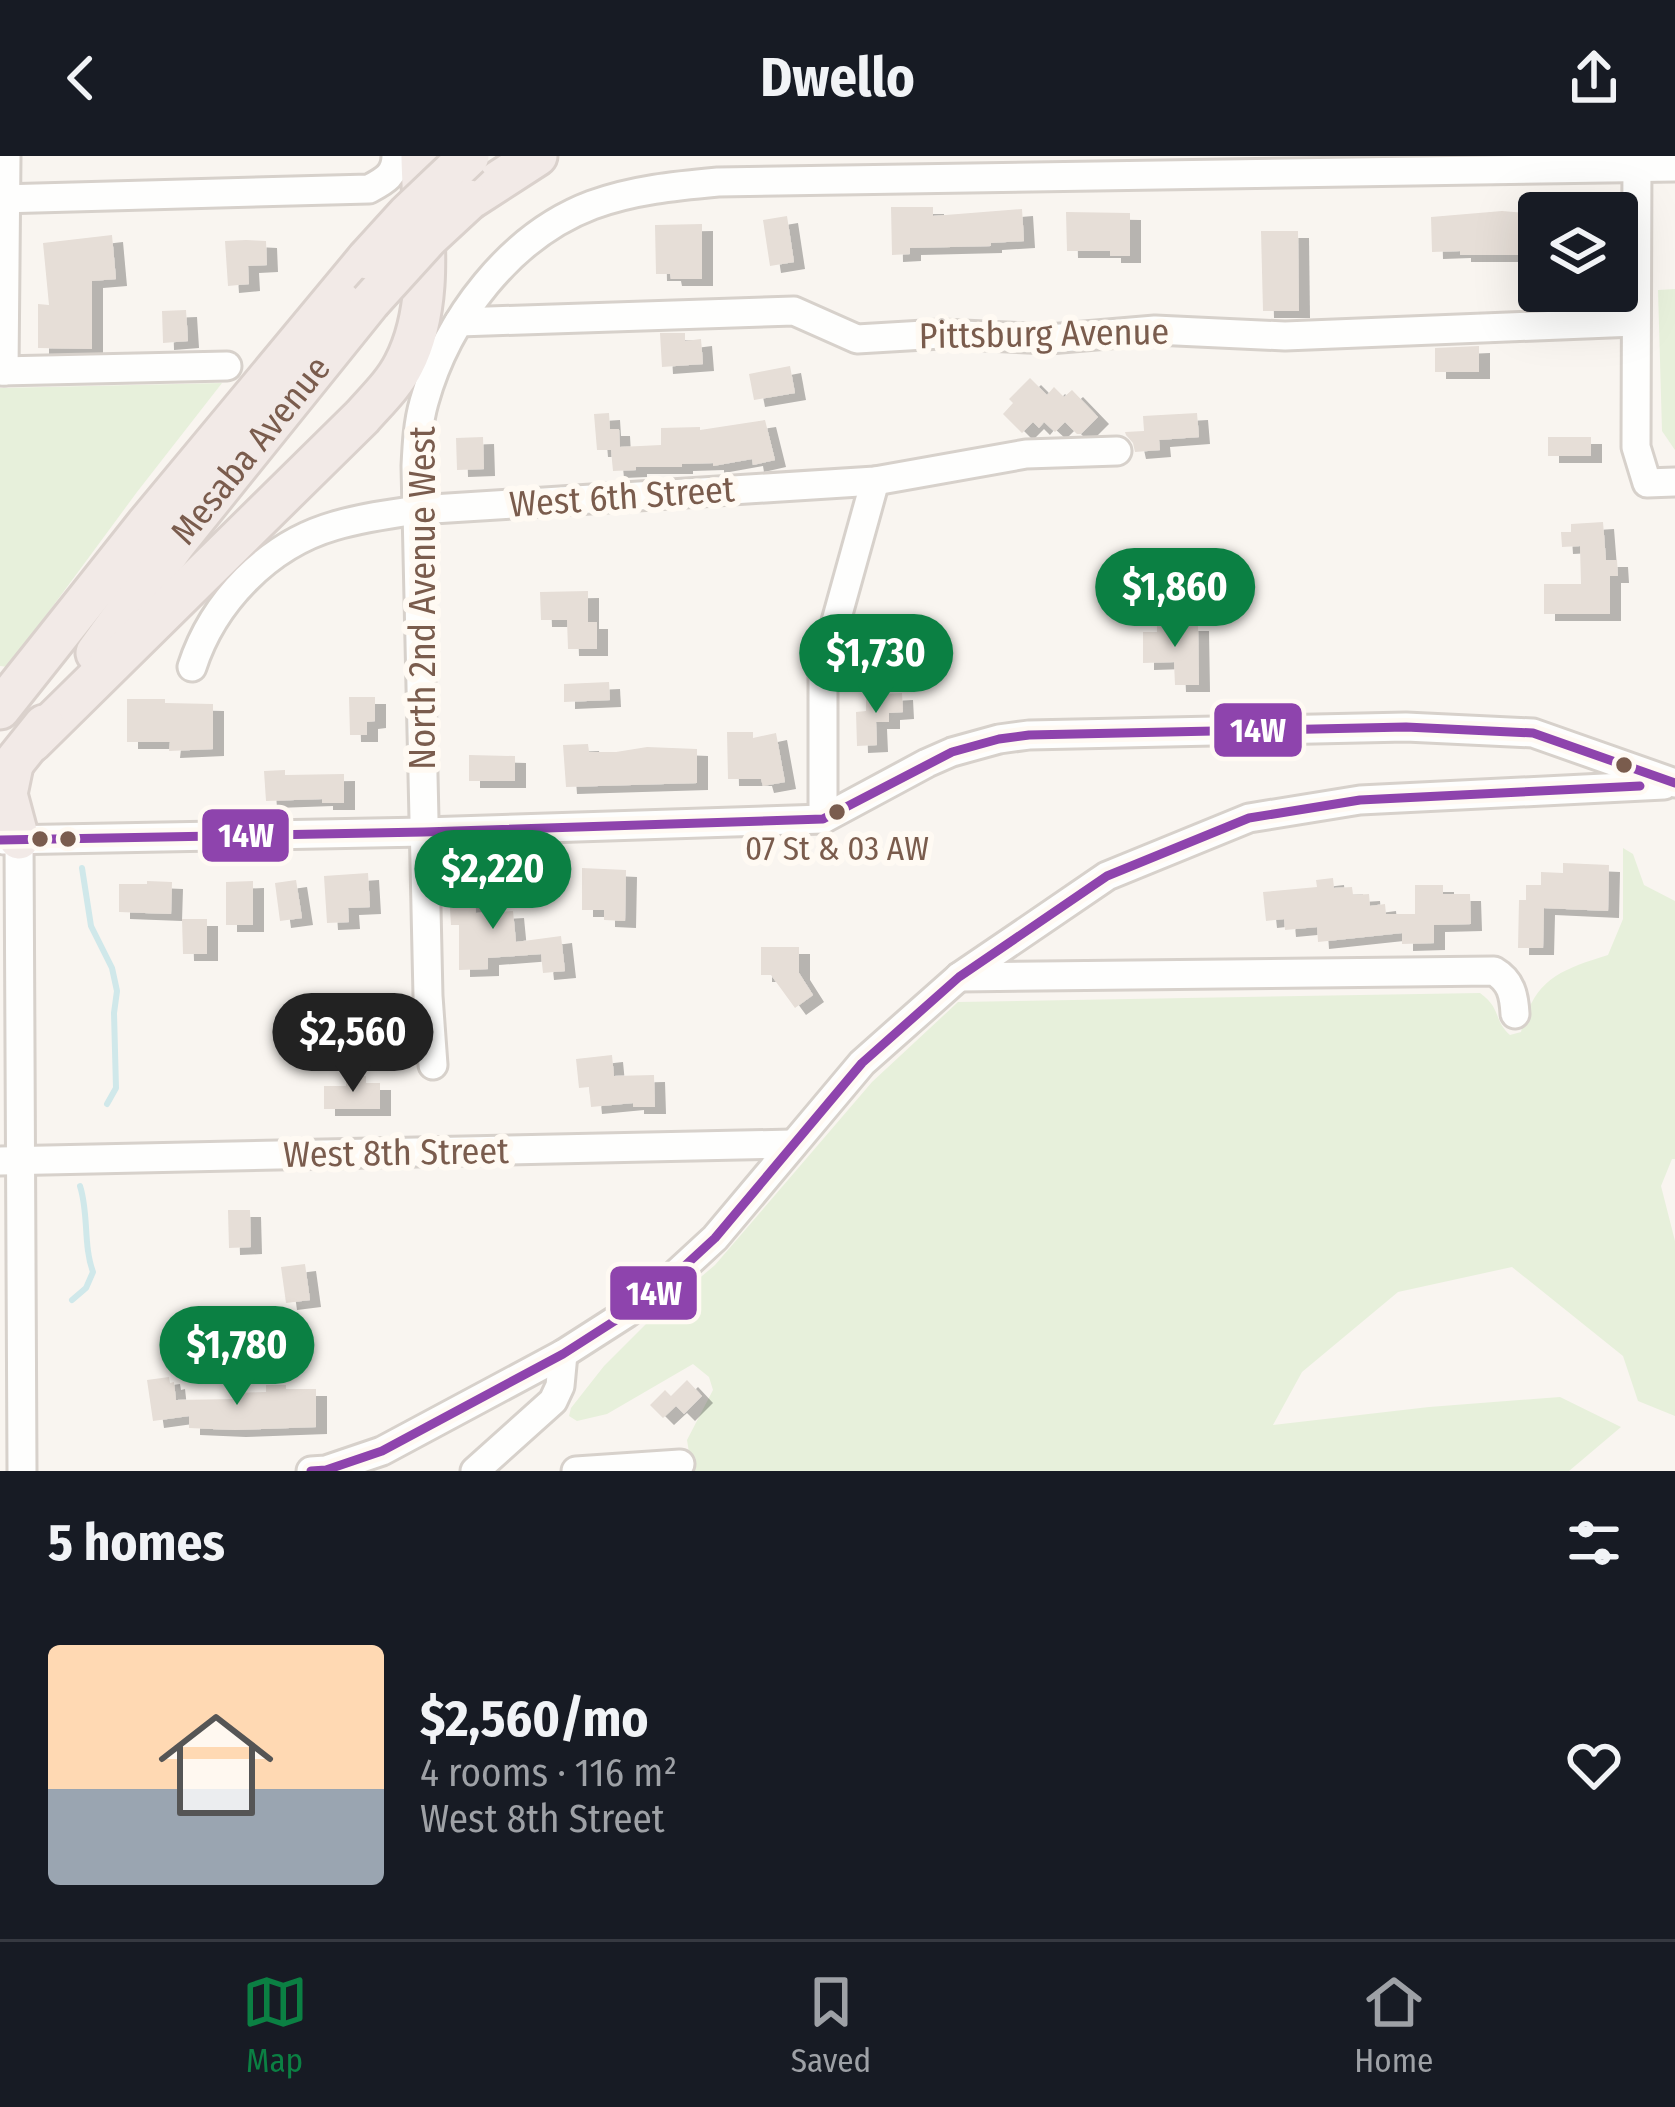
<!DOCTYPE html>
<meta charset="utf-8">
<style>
:root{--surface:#171b24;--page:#242831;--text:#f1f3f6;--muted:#9ea1a6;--line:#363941;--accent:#0b8043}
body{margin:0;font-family:"Fira Sans Condensed",sans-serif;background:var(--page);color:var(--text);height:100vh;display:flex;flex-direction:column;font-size:45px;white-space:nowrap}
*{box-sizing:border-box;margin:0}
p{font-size:39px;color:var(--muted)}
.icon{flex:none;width:66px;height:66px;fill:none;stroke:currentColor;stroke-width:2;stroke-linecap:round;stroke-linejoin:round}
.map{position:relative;height:1315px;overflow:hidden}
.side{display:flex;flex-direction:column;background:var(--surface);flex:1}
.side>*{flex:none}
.fabs{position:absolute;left:1518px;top:36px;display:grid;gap:24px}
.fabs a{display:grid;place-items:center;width:120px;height:120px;border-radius:12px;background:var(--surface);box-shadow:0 12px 48px #0002;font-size:60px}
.price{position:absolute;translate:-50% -102px;padding:0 27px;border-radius:42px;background:var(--accent);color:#fff;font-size:39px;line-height:78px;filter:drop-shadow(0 3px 6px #0008)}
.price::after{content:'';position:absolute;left:50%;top:72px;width:36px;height:27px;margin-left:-18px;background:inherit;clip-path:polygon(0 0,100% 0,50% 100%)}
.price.selected{background:#222;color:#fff}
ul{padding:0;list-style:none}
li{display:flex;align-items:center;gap:36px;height:300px;padding:0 48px}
li span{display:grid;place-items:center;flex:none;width:336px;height:240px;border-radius:12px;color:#555}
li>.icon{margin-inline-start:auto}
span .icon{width:144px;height:144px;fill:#fffc;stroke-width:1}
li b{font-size:51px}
h2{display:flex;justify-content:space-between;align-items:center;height:144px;padding:0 48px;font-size:51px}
header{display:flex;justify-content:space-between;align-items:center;height:156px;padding:0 48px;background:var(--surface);font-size:54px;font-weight:700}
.tabs{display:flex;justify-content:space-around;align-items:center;height:168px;border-top:3px solid var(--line);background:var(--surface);font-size:33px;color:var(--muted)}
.tabs a{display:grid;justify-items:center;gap:6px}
.tabs .selected{color:var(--accent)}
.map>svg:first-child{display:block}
</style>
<header><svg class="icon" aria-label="back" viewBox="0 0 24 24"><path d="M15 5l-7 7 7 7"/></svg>Dwello<svg class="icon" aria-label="share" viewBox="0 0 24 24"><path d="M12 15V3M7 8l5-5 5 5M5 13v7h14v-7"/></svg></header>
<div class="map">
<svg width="1675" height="1315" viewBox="0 0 1675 1315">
<defs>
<filter id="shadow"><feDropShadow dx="11" dy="7" stdDeviation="0" flood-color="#0004"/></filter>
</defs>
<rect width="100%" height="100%" fill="#f9f5f0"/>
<g fill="#e7f0db">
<polygon points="1675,133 1675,294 1662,275 1658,134"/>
<polygon points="222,227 137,336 8,511 0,510 0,232"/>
<path d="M 1623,692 L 1633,698 L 1644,729 L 1675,745 L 1675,1003 L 1672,1003 L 1661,1030 L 1675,1085 L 1675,1260 L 1638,1245 L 1623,1200 L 1512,1111 L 1398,1136 L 1302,1216 L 1273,1269 L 1429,1251 L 1560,1241 L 1621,1271 L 1569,1315 L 692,1315 L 687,1284 L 713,1234 L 709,1221 L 693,1208 L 607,1258 L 577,1265 L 569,1260 L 571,1252 L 604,1210 L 651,1163 L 715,1109 L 872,926 L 958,846 L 1480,837 C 1502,853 1493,864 1510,879 L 1521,876 C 1534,823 1560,814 1608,799 L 1623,763 Z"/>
</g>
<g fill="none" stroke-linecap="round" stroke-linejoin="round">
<g stroke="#d0e8ea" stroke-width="6">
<polyline points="82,712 91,770 112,812 117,835 114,857 116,932 107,948"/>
<path d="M 72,1144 L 86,1132 L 93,1116 C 83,1089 89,1058 80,1030"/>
</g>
</g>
<g fill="#e6ded7" filter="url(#shadow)">
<polygon points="891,51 933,51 933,60 1022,53 1024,85 991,87 991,90 910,92 910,98 892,99"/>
<polygon points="1502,55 1527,57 1525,99 1460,99 1460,95 1432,96 1431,61"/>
<polygon points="1066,56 1130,57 1130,100 1110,100 1110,95 1067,95"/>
<polygon points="787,60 794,106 770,110 763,64"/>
<polygon points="702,68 702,123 671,123 670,118 656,118 655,69"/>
<polygon points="1261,75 1298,75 1299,155 1263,155"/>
<polygon points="112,79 116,123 92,125 92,193 38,192 38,148 49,149 43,87"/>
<polygon points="246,84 266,85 267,109 248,110 249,128 228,130 225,85"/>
<polygon points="186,154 188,185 163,187 162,155"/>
<polygon points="660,177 685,177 685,185 701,183 703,208 662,211"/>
<polygon points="1479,190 1479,216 1435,216 1435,192"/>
<polygon points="790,210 795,237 754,244 749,218"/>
<polygon points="1030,222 1047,239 1054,231 1064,241 1072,234 1098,261 1081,278 1077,278 1065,266 1055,276 1044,266 1039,272 1033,266 1022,277 1003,258 1013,247 1009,243"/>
<polygon points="609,257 610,273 619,273 620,291 661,289 661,272 700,271 700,274 765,264 775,304 753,309 752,303 713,310 713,307 682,308 682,311 636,311 636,314 613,315 611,294 597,294 594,258"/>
<polygon points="1197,257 1199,281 1159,284 1160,294 1135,296 1133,287 1126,279 1125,276 1144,275 1143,260"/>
<polygon points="483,281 484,313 457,314 456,282"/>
<rect x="1548" y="281" width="43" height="19"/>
<polygon points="1603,366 1606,404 1617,404 1618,420 1610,420 1610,458 1544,458 1544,428 1581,428 1580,390 1562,391 1561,376 1571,376 1571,368"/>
<polygon points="588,435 588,466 597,466 597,493 568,493 567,464 541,464 540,436"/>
<polygon points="1157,468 1198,468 1199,529 1175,529 1174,506 1143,507 1143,476 1157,476"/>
<polygon points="609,526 610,544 564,546 564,528"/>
<polygon points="902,537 903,556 889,557 889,566 876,566 877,589 857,590 856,556 866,555 866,539"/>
<polygon points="349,541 375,541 375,565 367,566 367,579 350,579"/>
<polygon points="127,543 165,543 165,547 213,548 213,593 169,595 170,586 127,586"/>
<polygon points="727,576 753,576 753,582 776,577 785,626 763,630 761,623 728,623"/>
<polygon points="588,588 589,596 616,596 647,591 697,593 697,627 566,631 563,589"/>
<polygon points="469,599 515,600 515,625 469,625"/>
<polygon points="285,614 285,619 344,618 344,647 322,647 322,643 266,645 264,615"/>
<polygon points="1563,707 1609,709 1608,755 1544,752 1543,792 1518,792 1519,744 1526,744 1526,729 1541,729 1541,716 1563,717"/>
<polygon points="582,712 626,714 625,765 604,764 604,754 582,754"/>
<polygon points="473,716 476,757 513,755 516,786 561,780 565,815 543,817 541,798 488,802 488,813 459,814 459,769 451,769 448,718"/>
<polygon points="368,717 370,751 348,752 349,766 327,767 324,720"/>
<polygon points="1333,722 1334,732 1352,731 1353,739 1369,738 1370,750 1385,748 1386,758 1415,758 1415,729 1443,729 1443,738 1470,738 1471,768 1434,769 1434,787 1402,788 1402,777 1318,786 1317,771 1285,774 1284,763 1266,765 1263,736 1317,731 1316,724"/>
<polygon points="296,724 302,762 280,765 275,727"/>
<polygon points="147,725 172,726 171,758 119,756 119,728 147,728"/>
<polygon points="253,725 253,769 226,769 226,726"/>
<polygon points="182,763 207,763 207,798 183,798"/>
<polygon points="761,791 799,791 799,817 813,839 795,852 771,819 761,819"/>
<polygon points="612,899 614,920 654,919 655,951 633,951 633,947 591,951 589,931 579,932 576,903"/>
<polygon points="346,920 366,920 366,927 380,927 380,953 324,953 324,930 346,930"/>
<polygon points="228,1054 250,1054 251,1091 229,1092"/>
<polygon points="305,1108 310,1144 286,1147 281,1111"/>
<polygon points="169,1221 170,1227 174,1226 176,1244 234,1243 234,1237 266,1236 266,1229 286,1229 286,1233 316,1233 316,1271 235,1274 189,1272 189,1260 153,1265 147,1224"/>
<polygon points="687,1224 702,1240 684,1258 676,1250 663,1262 650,1249 665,1234 671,1240"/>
</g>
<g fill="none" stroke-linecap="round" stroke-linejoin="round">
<defs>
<g id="minor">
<polyline points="1637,0 1636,291 1647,327 1675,326"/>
<path d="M 0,43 L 369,33 C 384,25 396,19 396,0"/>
<polyline points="459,166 794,155 857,183 941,178 1049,183 1155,174 1285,180 1635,166"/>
<polyline points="0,215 227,210"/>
<polyline points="4,215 6,0"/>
<path d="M 192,511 C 213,446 268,389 334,370 C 361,362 389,358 417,354 L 875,325 L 1026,298 L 1117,295"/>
<polyline points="823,663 823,512 875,325"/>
<polyline points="19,683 22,1315"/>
<polyline points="4,684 424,676 823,663 927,607 952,596 999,583 1029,579 1406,571 1533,577 1675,627"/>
<path d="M 959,821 L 1494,815 C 1511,825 1514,839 1515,858"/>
<path d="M 433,909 L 428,840 L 416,310 C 417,289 418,267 424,246 C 447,163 510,80 592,49 C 633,34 675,30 718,26 L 1675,11"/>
<polyline points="0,1005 792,988"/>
<polyline points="311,1315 326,1314 382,1295 563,1198 627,1157 663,1130 715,1082 862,907 959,821 1107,720 1249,662 1360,644 1664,629"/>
<polyline points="475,1315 553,1245 560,1230 563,1198"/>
<polyline points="576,1315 680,1308"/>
</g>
<g id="highway">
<polyline points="469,44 537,0"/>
<path id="s1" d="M 96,497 L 175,388 L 370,146"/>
<polyline points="0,553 146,369 367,103"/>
<path d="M 32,586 L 362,261 C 377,244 394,228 404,208 C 436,147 422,66 421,0"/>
<polyline points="13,609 7,638 19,683"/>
<polyline points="0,624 44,569"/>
</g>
</defs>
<use href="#minor" stroke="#d7d1cb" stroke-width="33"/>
<use href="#highway" stroke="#dad1cc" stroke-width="45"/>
<use href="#minor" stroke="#fefefd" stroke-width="27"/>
<use href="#highway" stroke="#f2eae7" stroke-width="39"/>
<defs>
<g id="highway-bridge">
<polyline points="367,103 408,58 469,0"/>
<polyline points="370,146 428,82 469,44"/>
</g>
</defs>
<use href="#highway-bridge" stroke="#dad1cc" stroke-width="45" stroke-linecap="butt"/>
<use href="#highway-bridge" stroke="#f2eae7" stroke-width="39"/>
<defs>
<g id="bus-1">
<polyline points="0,684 424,676 823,663 952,596 999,583 1029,579 1406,571 1533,577 1675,627"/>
<polyline points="311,1315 326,1314 382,1295 563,1198 627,1157 663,1130 715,1082 862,907 959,821 1107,720 1249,662 1360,644 1640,630"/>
</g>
</defs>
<use href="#bus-1" stroke="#fffaf3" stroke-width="18"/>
<use href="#bus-1" stroke="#8e44ad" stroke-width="9"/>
</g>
<g fill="#7a5c4d" stroke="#fffaf3" stroke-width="4.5">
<circle cx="1624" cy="609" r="10"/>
<circle cx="837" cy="656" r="10"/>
<circle cx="40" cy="683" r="10"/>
<circle cx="68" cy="683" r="10"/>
</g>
<g text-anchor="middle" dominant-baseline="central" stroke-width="12" stroke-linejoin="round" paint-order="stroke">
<g font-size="33" fill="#7a5c4d" stroke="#fffaf3">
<text x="837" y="693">07 St &amp; 03 AW</text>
</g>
<g font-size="36" fill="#7a5c4d" stroke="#fffaf3">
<text transform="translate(1044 178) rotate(-1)">Pittsburg Avenue</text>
<text stroke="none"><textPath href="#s1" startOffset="255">Mesaba Avenue</textPath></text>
<text transform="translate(622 341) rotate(-4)">West 6th Street</text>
<text transform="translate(423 442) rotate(-90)">North 2nd Avenue West</text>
<text transform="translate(396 997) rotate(-1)">West 8th Street</text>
</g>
</g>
<g stroke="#fffaf3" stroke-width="4.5">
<rect x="1212" y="545" width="92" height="58" rx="12" fill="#8e44ad"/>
<rect x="200" y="651" width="91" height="57" rx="12" fill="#8e44ad"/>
<rect x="608" y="1108" width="91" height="58" rx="12" fill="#8e44ad"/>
</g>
<g font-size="33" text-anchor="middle" font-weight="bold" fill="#fff">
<text x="1258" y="586">14W</text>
<text x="246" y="691">14W</text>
<text x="654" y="1149">14W</text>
</g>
</svg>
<div class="fabs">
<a><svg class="icon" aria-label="layers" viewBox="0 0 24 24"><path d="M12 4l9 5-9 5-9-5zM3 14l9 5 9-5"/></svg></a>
</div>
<b class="price" style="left:1175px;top:494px">$1,860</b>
<b class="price" style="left:876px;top:560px">$1,730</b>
<b class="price" style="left:493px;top:776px">$2,220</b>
<b class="price selected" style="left:353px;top:939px">$2,560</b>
<b class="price" style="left:237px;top:1252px">$1,780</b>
</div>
<section class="side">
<h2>5 homes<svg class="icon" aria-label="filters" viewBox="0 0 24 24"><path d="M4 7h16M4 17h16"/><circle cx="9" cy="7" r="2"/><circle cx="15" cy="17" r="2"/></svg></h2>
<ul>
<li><span style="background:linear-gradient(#ffd9b3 60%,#9aa5b1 0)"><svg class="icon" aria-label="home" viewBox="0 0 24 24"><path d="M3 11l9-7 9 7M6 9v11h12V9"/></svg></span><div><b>$2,560/mo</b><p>4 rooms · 116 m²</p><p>West 8th Street</p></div><svg class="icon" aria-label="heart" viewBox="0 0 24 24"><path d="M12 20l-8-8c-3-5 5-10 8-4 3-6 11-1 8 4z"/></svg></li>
</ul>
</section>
<nav class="tabs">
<a class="selected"><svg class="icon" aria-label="map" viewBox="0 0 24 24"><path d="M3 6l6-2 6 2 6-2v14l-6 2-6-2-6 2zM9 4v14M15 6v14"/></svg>Map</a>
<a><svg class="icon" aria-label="saved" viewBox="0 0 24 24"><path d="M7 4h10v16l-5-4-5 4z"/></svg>Saved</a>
<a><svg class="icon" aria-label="home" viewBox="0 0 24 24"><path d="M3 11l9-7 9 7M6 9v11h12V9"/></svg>Home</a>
</nav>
